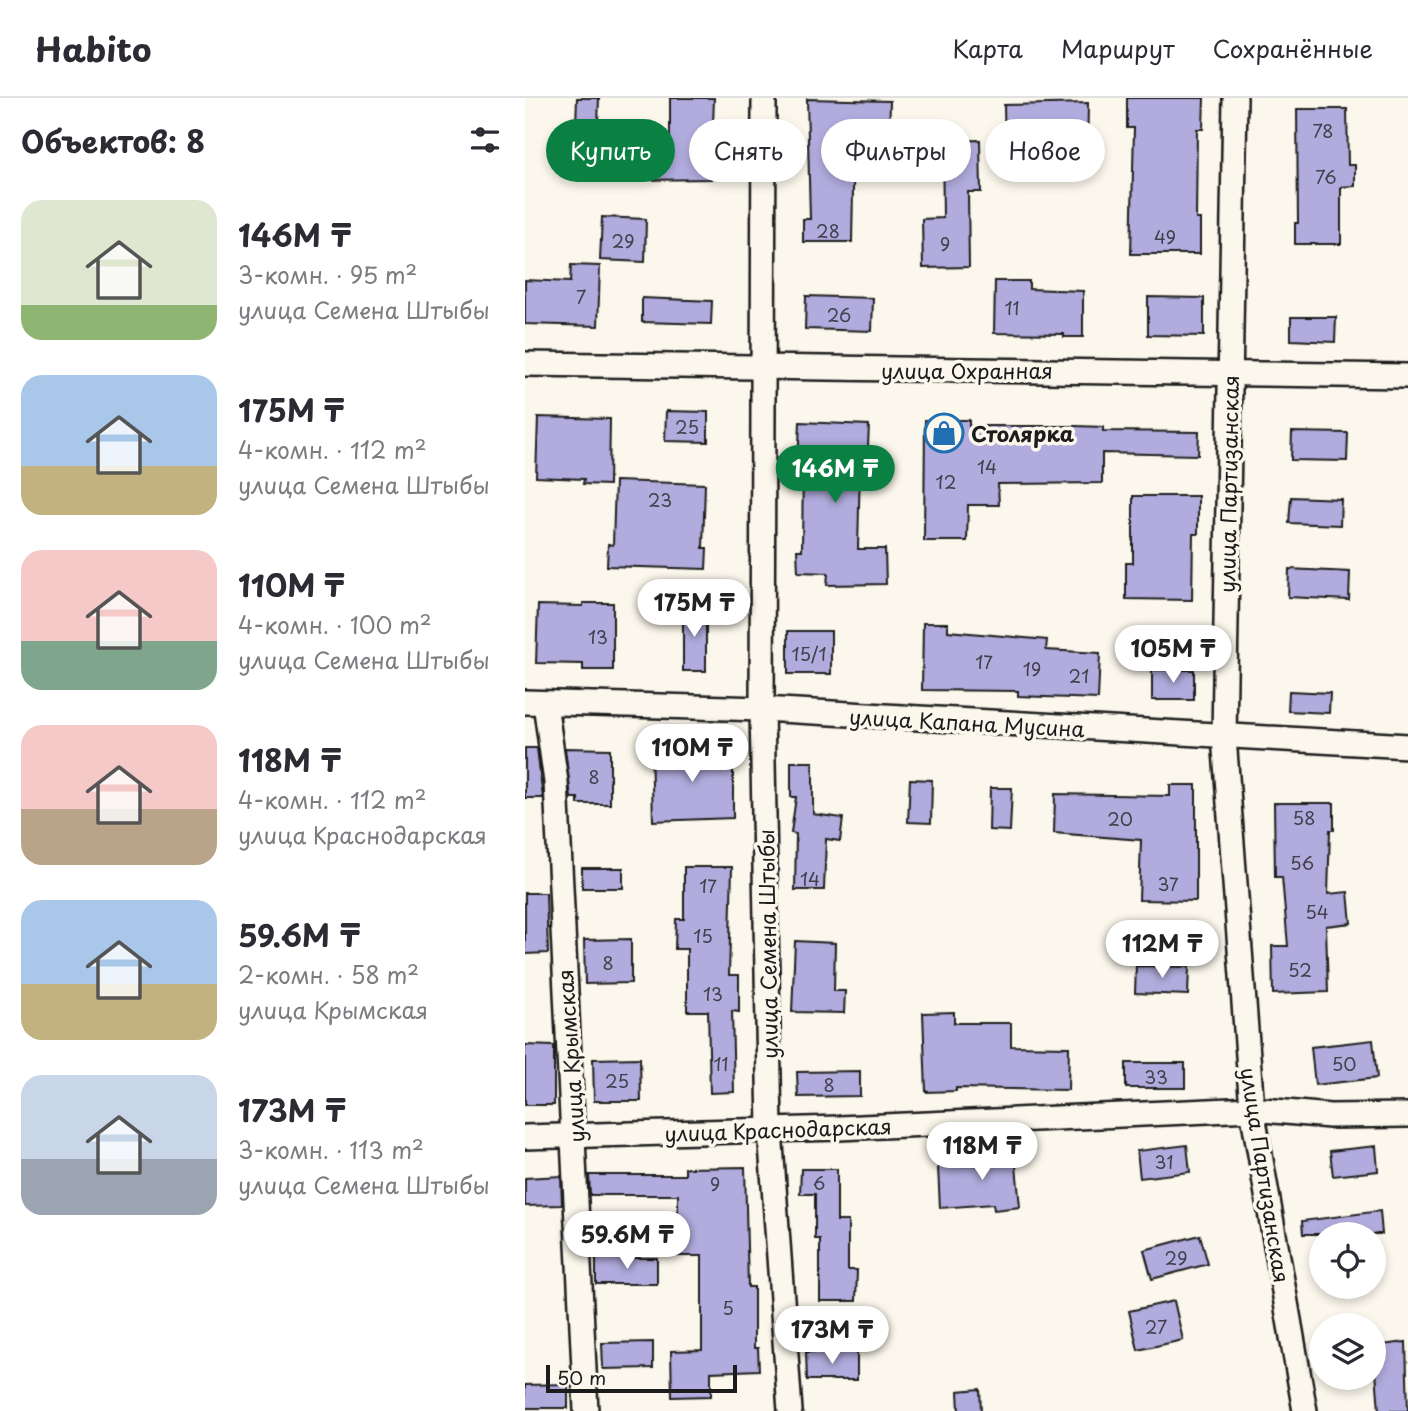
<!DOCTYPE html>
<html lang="ru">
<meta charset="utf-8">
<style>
:root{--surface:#fff;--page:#f7f7f7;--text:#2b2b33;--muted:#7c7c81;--line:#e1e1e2;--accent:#0b8043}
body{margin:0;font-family:"Playpen Sans",sans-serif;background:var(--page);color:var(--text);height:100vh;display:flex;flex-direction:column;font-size:26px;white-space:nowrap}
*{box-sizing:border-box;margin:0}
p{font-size:23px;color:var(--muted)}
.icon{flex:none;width:38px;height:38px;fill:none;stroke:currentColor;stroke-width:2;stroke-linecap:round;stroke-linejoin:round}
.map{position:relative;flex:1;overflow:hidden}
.drawer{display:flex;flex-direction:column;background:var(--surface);width:525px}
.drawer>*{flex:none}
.top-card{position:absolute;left:21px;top:21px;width:665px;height:63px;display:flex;gap:14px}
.buttons{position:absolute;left:784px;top:1124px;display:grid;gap:14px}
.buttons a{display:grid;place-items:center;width:77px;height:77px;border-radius:50%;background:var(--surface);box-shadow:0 4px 10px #0003;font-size:35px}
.scale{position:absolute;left:21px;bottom:18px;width:191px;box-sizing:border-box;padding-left:7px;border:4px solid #1c1c1c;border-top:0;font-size:19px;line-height:24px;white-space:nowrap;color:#1c1c1c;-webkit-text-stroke:5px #fbf7ec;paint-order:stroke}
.price{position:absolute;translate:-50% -60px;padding:0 16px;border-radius:24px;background:#fff;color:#222;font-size:23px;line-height:46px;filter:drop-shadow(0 2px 4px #0008)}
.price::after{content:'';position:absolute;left:50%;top:42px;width:21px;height:16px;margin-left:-10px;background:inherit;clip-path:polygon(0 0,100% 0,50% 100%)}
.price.current{background:var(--accent);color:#fff}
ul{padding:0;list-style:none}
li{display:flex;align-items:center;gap:21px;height:175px;padding:0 21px}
li span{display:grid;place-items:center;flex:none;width:196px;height:140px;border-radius:21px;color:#555}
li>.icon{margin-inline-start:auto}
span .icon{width:84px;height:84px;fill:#fffc;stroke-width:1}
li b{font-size:30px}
h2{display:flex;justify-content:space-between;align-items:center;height:84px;padding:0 21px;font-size:30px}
.pill{padding:0 24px;border-radius:32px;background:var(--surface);box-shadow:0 4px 10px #0003;font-size:24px;line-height:63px}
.pill.current{background:var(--accent);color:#fff}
header{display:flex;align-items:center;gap:42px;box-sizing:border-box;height:98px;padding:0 35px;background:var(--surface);border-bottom:2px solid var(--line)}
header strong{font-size:33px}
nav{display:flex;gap:38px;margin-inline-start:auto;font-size:24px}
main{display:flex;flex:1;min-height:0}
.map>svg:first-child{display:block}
</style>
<header>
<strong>Habito</strong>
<nav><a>Карта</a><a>Маршрут</a><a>Сохранённые</a></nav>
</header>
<main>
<section class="drawer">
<h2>Объектов: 8<svg class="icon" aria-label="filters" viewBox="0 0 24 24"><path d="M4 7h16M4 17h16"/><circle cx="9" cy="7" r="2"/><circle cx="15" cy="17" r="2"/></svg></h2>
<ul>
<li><span style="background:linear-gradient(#dfe7d0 75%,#8fb573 0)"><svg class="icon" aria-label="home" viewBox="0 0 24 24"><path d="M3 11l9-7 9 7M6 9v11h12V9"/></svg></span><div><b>146M ₸</b><p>3-комн. · 95 m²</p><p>улица Семена Штыбы</p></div></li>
<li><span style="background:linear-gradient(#a9c7e8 65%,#c2b280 0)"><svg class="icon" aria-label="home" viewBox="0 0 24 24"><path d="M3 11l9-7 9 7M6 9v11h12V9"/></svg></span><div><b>175M ₸</b><p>4-комн. · 112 m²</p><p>улица Семена Штыбы</p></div></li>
<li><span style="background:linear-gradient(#f6c9c9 65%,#7fa58c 0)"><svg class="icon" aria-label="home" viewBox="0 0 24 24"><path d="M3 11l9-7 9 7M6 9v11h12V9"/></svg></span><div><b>110M ₸</b><p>4-комн. · 100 m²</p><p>улица Семена Штыбы</p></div></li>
<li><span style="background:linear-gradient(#f6c9c9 60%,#b9a48a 0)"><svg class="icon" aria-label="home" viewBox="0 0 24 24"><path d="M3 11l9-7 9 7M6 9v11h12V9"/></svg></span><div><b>118M ₸</b><p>4-комн. · 112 m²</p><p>улица Краснодарская</p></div></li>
<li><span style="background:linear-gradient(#a9c7e8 60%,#c2b280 0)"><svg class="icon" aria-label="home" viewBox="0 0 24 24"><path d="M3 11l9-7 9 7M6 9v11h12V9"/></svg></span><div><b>59.6M ₸</b><p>2-комн. · 58 m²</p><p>улица Крымская</p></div></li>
<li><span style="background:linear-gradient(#c9d6e8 60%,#9aa5b1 0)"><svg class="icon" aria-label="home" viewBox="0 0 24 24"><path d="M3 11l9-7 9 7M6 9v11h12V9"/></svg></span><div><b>173M ₸</b><p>3-комн. · 113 m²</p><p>улица Семена Штыбы</p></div></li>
</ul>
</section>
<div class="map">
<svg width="883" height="1313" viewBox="0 0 883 1313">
<rect width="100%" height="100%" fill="#fbf7ec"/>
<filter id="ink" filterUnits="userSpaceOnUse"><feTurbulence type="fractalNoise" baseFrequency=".0143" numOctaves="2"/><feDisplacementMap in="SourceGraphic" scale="14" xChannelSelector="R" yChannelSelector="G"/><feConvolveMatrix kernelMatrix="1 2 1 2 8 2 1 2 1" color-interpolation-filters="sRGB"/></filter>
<g filter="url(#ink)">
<g fill="#b1acdd" stroke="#1c1c1c" stroke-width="2">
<polygon points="52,0 74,0 72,52 50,52"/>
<polygon points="145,0 189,0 186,81 118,82 117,57 145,57"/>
<polygon points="602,0 679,0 678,31 672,31 671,121 675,121 675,156 606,156 609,30 602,30"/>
<polygon points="282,1 365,3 364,40 329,39 327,144 278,144 278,121 285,121"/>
<polygon points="563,5 562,63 532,63 532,58 480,58 479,7"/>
<polygon points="772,11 822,11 823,67 830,67 830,88 816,89 816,146 770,146 770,125 773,125"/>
<polygon points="455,42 456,94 443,94 444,169 398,170 397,121 418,120 417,43"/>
<polygon points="77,119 121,121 120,164 75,162"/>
<polygon points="46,167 75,168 73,228 0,226 0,182 45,184"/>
<polygon points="470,183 504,183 504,191 558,193 558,239 539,239 539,236 469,235"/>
<polygon points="281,198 348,200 347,233 280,231"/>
<polygon points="623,199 679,200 679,238 623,237"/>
<polygon points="117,200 187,203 186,226 117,224"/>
<polygon points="766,219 811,219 810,244 766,242"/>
<polygon points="141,313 183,314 183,344 140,343"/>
<polygon points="13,319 85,321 84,387 58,386 59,381 11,379"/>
<polygon points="400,322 444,322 444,328 551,328 578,329 578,333 674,334 673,357 577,355 577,385 473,386 474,407 443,407 442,443 399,443"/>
<polygon points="275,324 344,327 342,368 335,368 333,451 360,451 361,486 302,487 303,475 273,474 272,452 277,452 278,365 273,365"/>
<polygon points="767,334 823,335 822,363 766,362"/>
<polygon points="90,383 180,386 178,450 182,450 181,471 82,468 83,446 88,447"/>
<polygon points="608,398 673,398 673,436 668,436 667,502 601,501 601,465 608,465"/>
<polygon points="766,399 816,401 815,427 764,425"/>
<polygon points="764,471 825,474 824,502 763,499"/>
<polygon points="58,505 88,505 88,572 58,572 58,566 11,565 13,507 58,508"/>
<rect x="158" y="509" width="23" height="64"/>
<polygon points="398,525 423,525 423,533 522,542 521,552 575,555 573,601 493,598 493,593 397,592"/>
<rect x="263" y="533" width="43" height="43"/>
<rect x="627" y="572" width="42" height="30"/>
<polygon points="764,593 805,595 804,615 763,613"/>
<polygon points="0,650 12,650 18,700 0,700"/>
<polygon points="40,650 85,651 85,706 53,706 53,700 46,700"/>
<polygon points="126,651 208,651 208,720 128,723"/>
<polygon points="266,664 288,664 288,716 318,720 315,743 301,741 299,792 270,792 271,736 266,735 271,699 266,699"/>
<polygon points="385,681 407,682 406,725 383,724"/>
<polygon points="645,687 671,687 671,803 614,802 616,742 529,735 530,696 645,698"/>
<polygon points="465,690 487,690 485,733 464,732"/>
<polygon points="749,705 809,705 809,732 805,732 803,796 823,794 826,825 801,828 803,894 748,896 747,848 763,848 757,779 750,779"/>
<polygon points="159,769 207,769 204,877 214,877 214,914 207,913 209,994 185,995 183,913 162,913 162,851 150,851 151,821 159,821"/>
<rect x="57" y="770" width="41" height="20"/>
<polygon points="0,795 21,795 23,855 0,856"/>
<polygon points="106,841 106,885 60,886 59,842"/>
<polygon points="270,843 310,845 309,893 320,893 319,915 267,914"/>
<polygon points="611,868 664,869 663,897 610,895"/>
<polygon points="429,914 429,925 486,925 486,948 544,949 543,992 431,990 431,993 401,994 398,915"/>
<polygon points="848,942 852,980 790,987 786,949"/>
<polygon points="0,947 29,948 29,1007 0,1007"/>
<polygon points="115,960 116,1003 69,1003 68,961"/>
<rect x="601" y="965" width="59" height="25"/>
<polygon points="335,973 335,998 273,999 272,974"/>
<polygon points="489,1047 495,1109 469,1112 468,1106 415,1110 413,1069 464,1066 463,1050"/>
<polygon points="662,1047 665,1074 615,1080 612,1053"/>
<polygon points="851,1048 853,1073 808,1078 805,1053"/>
<polygon points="220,1069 223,1189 229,1189 229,1250 233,1250 234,1272 186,1274 186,1298 147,1299 146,1253 177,1252 177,1158 153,1158 153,1097 65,1097 64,1077 160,1077 160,1070"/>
<polygon points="276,1071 312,1071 312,1123 323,1123 323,1172 332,1172 331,1203 295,1203 295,1141 290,1141 290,1096 275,1096"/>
<polygon points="36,1078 37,1107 0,1108 0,1080"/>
<polygon points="855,1113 857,1136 778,1136 777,1123"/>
<polygon points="675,1137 683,1166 627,1181 619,1152"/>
<rect x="71" y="1160" width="61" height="26"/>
<polygon points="649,1203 658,1242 613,1252 604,1213"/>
<polygon points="128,1244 128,1270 78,1271 77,1245"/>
<polygon points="881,1244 883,1313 854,1313 849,1248"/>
<polygon points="281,1254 332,1254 332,1282 282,1282"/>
<polygon points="43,1286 43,1310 0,1310 0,1287"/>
<polygon points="455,1291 456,1313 434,1313 433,1293"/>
</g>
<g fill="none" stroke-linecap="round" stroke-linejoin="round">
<defs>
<g id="minor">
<polyline points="239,0 237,611 245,1032 265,1313"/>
<polyline points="710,0 699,639 727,1011 780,1313"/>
<polyline points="0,266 883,278"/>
<polyline points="0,604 237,611 883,648"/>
<polyline points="20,605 31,684 61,1313"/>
<polyline points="0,1039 314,1030 727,1011 805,1018 883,1017"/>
</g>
</defs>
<use href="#minor" stroke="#1c1c1c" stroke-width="28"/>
<use href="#minor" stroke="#fbf7ec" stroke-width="23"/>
</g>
</g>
<defs>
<symbol id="shop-ring" viewBox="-11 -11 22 22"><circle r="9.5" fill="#fbf7ec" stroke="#1f6fb2" stroke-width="1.5"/><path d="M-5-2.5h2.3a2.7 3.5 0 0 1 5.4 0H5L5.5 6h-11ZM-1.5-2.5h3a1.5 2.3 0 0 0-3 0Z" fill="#1f6fb2"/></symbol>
</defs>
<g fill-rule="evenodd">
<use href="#shop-ring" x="397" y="313" width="44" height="44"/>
</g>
<g text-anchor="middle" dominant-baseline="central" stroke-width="7" stroke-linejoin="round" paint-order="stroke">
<g font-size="18" fill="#41404c">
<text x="798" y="32">78</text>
<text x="801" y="78">76</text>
<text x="303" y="132">28</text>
<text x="640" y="138">49</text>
<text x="98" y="142">29</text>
<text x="420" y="145">9</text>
<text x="56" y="198">7</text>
<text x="487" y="209">11</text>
<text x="314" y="216">26</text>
<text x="162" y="328">25</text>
<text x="462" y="368">14</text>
<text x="421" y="383">12</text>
<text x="135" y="401">23</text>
<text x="73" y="538">13</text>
<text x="284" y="555">15/1</text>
<text x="459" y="563">17</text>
<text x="507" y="570">19</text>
<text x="554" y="577">21</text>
<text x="69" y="678">8</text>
<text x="779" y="719">58</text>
<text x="595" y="720">20</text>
<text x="777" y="764">56</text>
<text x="285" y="780">14</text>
<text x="643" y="785">37</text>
<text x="183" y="787">17</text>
<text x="792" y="813">54</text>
<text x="178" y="837">15</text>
<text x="83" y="864">8</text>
<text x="775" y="871">52</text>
<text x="188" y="895">13</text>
<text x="196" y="965">11</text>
<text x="819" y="965">50</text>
<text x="631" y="978">33</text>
<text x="92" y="982">25</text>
<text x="304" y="986">8</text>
<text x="639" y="1063">31</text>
<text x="294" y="1084">6</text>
<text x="190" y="1085">9</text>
<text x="651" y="1159">29</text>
<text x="203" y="1209">5</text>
<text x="631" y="1228">27</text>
</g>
<g font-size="21" fill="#1c1c1c" stroke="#fbf7ec">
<text x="442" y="272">улица Охранная</text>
<text transform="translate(703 386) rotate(-89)">улица Партизанская</text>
<text transform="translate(442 624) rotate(3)">улица Капана Мусина</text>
<text transform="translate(242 846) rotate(-91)">улица Семена Штыбы</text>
<text transform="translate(45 958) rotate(-94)">улица Крымская</text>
<text transform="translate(253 1031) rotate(-2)">улица Краснодарская</text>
<text transform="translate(741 1077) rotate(81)">улица Партизанская</text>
</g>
<g font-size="21" font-weight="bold" fill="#1c1c1c" stroke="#fbf7ec" text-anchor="start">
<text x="446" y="335">Столярка</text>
</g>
</g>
</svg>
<div class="buttons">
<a><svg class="icon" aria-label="locate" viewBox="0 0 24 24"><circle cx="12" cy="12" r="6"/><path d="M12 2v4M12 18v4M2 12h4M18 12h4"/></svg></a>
<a><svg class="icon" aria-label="layers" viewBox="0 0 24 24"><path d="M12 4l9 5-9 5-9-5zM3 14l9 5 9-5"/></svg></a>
</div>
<div class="scale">50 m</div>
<b class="price current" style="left:310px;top:407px">146M ₸</b>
<b class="price" style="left:169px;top:541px">175M ₸</b>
<b class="price" style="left:648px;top:587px">105M ₸</b>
<b class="price" style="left:167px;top:686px">110M ₸</b>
<b class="price" style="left:637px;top:882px">112M ₸</b>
<b class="price" style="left:457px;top:1084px">118M ₸</b>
<b class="price" style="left:102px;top:1173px">59.6M ₸</b>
<b class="price" style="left:307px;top:1268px">173M ₸</b>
<div class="top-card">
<a class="pill current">Купить</a>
<a class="pill">Снять</a>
<a class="pill">Фильтры</a>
<a class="pill">Новое</a>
</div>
</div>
</main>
